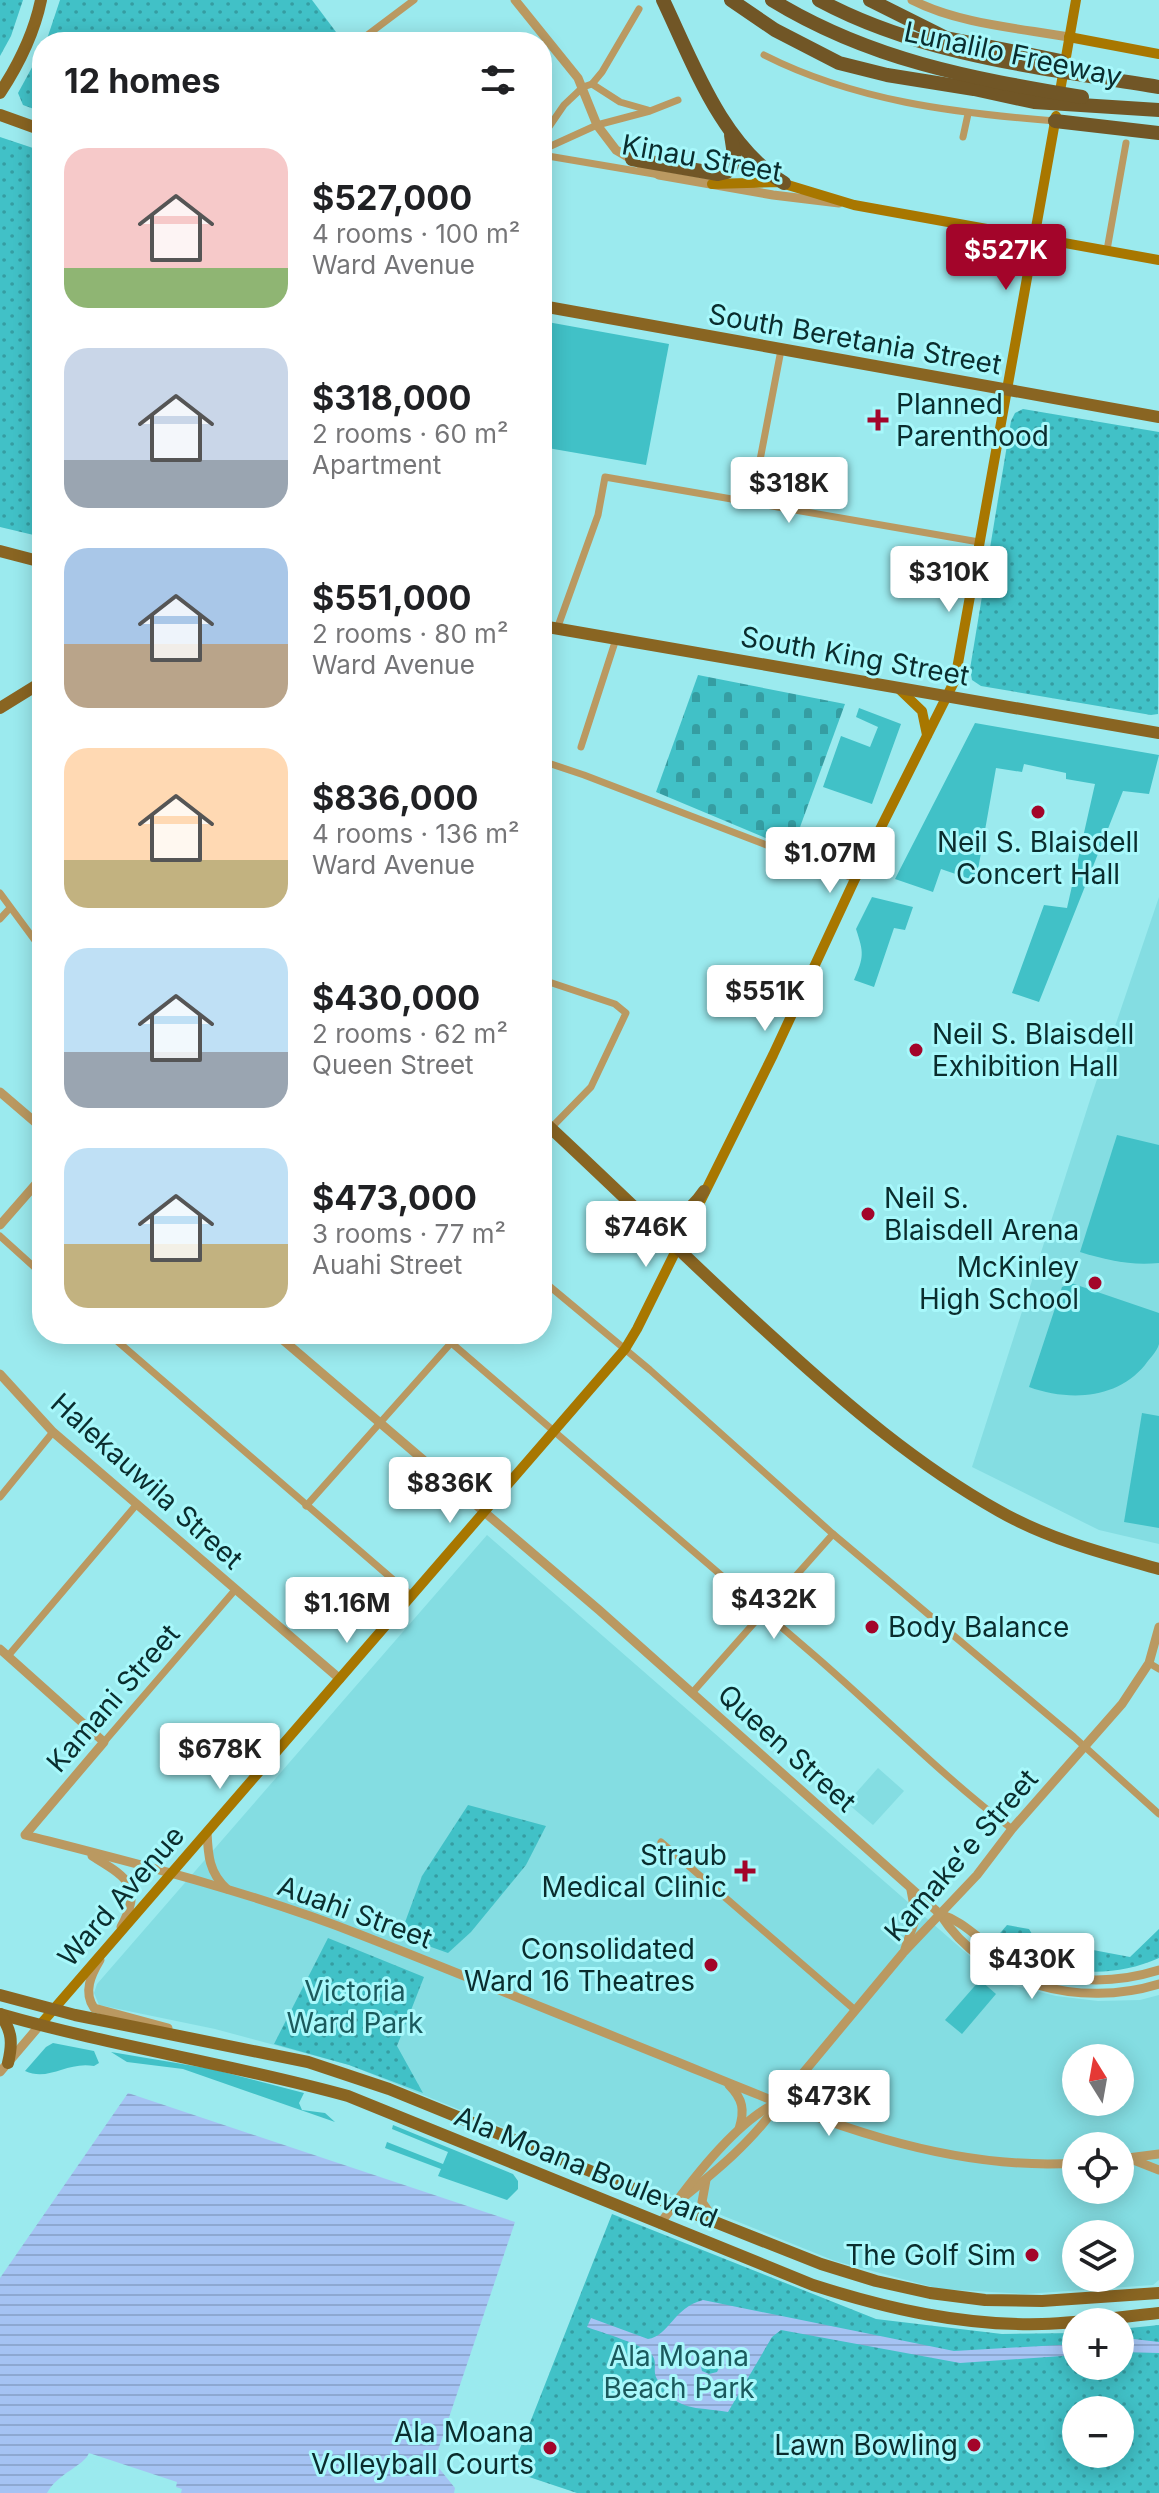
<!DOCTYPE html>
<meta charset="utf-8">
<style>
:root{--surface:#fff;--page:#f2f2f2;--text:#202124;--muted:#757577;--accent:#a3052a}
body{margin:0;font-family:Inter,sans-serif;background:var(--page);color:var(--text);height:100vh;display:flex;flex-direction:column;font-size:30px;white-space:nowrap}
*{box-sizing:border-box;margin:0}
p{font-size:26px;color:var(--muted)}
.icon{flex:none;width:44px;height:44px;fill:none;stroke:currentColor;stroke-width:2;stroke-linecap:round;stroke-linejoin:round}
.map{position:relative;flex:1;overflow:hidden}
.side{position:absolute;left:32px;top:32px;width:520px;height:1312px;display:flex;flex-direction:column;background:var(--surface);border-radius:32px;box-shadow:0 4px 20px #0003}
.side>*{flex:none}
.needle{width:52px;rotate:349deg}
.controls{position:absolute;left:1062px;top:2044px;display:grid;gap:16px}
.controls a{display:grid;place-items:center;width:72px;height:72px;border-radius:50%;background:var(--surface);box-shadow:0 4px 20px #0003;font-size:40px}
.price{position:absolute;translate:-50% -68px;padding:0 18px;border-radius:8px;background:#fff;color:#222;font-size:26px;line-height:52px;filter:drop-shadow(0 2px 4px #0008)}
.price::after{content:'';position:absolute;left:50%;top:48px;width:24px;height:18px;margin-left:-12px;background:inherit;clip-path:polygon(0 0,100% 0,50% 100%)}
.price.on{background:var(--accent);color:#fff}
ul{padding:0;list-style:none}
li{display:flex;align-items:center;gap:24px;height:200px;padding:0 32px}
li span{display:grid;place-items:center;flex:none;width:224px;height:160px;border-radius:24px;color:#555}
li>.icon{margin-inline-start:auto}
span .icon{width:96px;height:96px;fill:#fffc;stroke-width:1}
li b{font-size:34px}
h2{display:flex;justify-content:space-between;align-items:center;height:96px;padding:0 32px;font-size:34px}
.map>svg:first-child{display:block}
</style>
<div class="map">
<svg width="1159" height="2493" viewBox="0 0 1159 2493">
<defs>
<pattern id="cemetery-stones" width="16" height="16" patternUnits="userSpaceOnUse" patternTransform="scale(2)"><rect width="16" height="16" fill="#41c1c7"/><path d="M2 7V4a2 2 0 0 1 4 0v3zM10 15v-3a2 2 0 0 1 4 0v3z" fill="#359da2"/></pattern>
<pattern id="park-dots" width="8" height="8" patternUnits="userSpaceOnUse" patternTransform="scale(2)"><rect width="8" height="8" fill="#41c1c7"/><path d="M2 2h.1M6 6h.1" fill="none" stroke="#359da2" stroke-width="1.8" stroke-linecap="round"/></pattern>
<pattern id="water-rules" width="6" height="5" patternUnits="userSpaceOnUse" patternTransform="scale(2)"><rect width="6" height="5" fill="#a5c3f3"/><path d="M0 2.5h6" fill="none" stroke="#8da8d1"/></pattern>
</defs>
<rect width="100%" height="100%" fill="#9beaee"/>
<g fill="#84dde2" fill-rule="evenodd">
<polygon points="1159,897 1159,1544 1099,1530 972,1467 1090,1100"/>
<path d="M 487,1535 L 979,1964 L 1012,1985 L 1056,1996 L 1098,2001 L 1140,2000 L 1159,1995 L 1159,2280 L 1153,2285 L 1025,2294 L 940,2289 L 835,2261 L 349,2065 L 215,2029 L 99,2005 L 94,1993 L 97,1984 ZM 1076,2058 L 1120,2058 L 1120,2102 L 1076,2102 ZM 1076,2146 L 1120,2146 L 1120,2190 L 1076,2190 ZM 1076,2234 L 1120,2234 L 1120,2278 L 1076,2278 Z"/>
<polygon points="878,1768 904,1791 873,1825 847,1803"/>
</g>
<g fill="#41c1c7">
<polygon points="542,321 669,344 646,465 542,447"/>
<polygon points="859,708 901,724 872,804 823,787 841,736 870,747 878,727 856,717"/>
<polygon points="975,723 1159,755 1149,794 1123,791 1039,1002 1012,993 1044,905 1067,908 1095,784 1066,779 1066,773 1024,764 1022,772 996,768 976,881 941,869 933,892 895,879"/>
<path d="M 872,897 L 913,907 L 905,930 L 894,928 L 874,987 L 854,980 C 864,957 864,953 856,929 Z"/>
<path d="M 1117,1135 L 1159,1145 L 1159,1263 C 1131,1266 1106,1260 1080,1252 Z"/>
<path d="M 1071,1283 L 1159,1313 C 1159,1322 1159,1335 1159,1344 C 1157,1352 1149,1359 1145,1365 C 1116,1400 1068,1401 1029,1387 L 1062,1287 Z"/>
<polygon points="1142,1413 1159,1416 1159,1528 1124,1522"/>
<polygon points="980,1980 996,1994 962,2034 945,2020"/>
<path d="M 53,2043 L 94,2051 L 99,2063 L 94,2066 C 67,2061 49,2082 25,2071 L 46,2047 Z"/>
<polygon points="111,2052 212,2069 304,2093 299,2103 302,2110 325,2113 335,2122 183,2069 127,2062"/>
<polygon points="393,2125 513,2174 518,2181 518,2189 507,2200 438,2176 441,2169 385,2148 387,2142 443,2164 448,2152 392,2129"/>
</g>
<polygon fill="url(#cemetery-stones)" points="698,675 845,704 792,849 656,792"/>
<g fill="url(#park-dots)" fill-rule="evenodd">
<polygon points="0,0 23,0 11,36 0,56"/>
<polygon points="60,0 312,0 336,32 324,42 46,42"/>
<polygon points="42,49 42,112 23,105 18,93"/>
<polygon points="0,137 42,151 42,537 0,527"/>
<polygon points="1023,409 1159,432 1158,714 1151,715 981,686 972,680 970,669 1011,421 1015,413"/>
<polygon points="468,1805 546,1826 526,1865 471,1932 448,1953 400,1936 422,1876"/>
<path d="M 1007,1925 L 1029,1929 L 1035,1939 L 1130,1957 L 1159,1929 L 1159,1958 C 1103,1983 1045,1972 995,1939 Z"/>
<polygon points="328,1938 424,1977 397,2046 423,2093 349,2065 274,2044"/>
<path d="M 612,2214 L 876,2319 L 1002,2334 L 1076,2333 L 1076,2366 L 1120,2366 L 1120,2329 L 1159,2325 L 1159,2493 L 577,2493 L 511,2471 ZM 1076,2410 L 1120,2410 L 1120,2454 L 1076,2454 Z"/>
</g>
<g fill="url(#water-rules)" fill-rule="evenodd">
<path d="M 128,2093 L 515,2222 L 434,2462 L 455,2488 L 454,2493 L 181,2493 L 182,2489 L 176,2487 L 177,2482 L 89,2453 C 84,2466 58,2473 47,2493 L 0,2493 L 0,2278 Z"/>
<path d="M 703,2300 L 954,2351 L 1076,2344 L 1076,2355 L 960,2363 L 781,2330 L 772,2337 L 728,2412 C 694,2406 677,2413 657,2379 C 652,2371 658,2363 652,2355 C 643,2344 602,2333 587,2327 L 591,2318 L 648,2339 C 669,2336 673,2308 703,2300 ZM 712,2349 L 720,2353 L 721,2364 L 717,2372 L 709,2374 L 702,2371 C 699,2361 701,2352 712,2349 Z"/>
<polygon points="1134,2339 1159,2342 1159,2353 1120,2352 1120,2340"/>
</g>
<g fill="none" stroke-linecap="round" stroke-linejoin="round">
<g stroke="#ba9961" stroke-width="7">
<polyline points="358,42 414,0"/>
<path d="M 764,55 C 855,101 954,113 1055,121"/>
<polyline points="592,84 620,102 648,110"/>
<polyline points="542,137 564,105 583,87 592,84 602,72 639,9"/>
<polyline points="963,137 968,114"/>
<polyline points="542,150 597,125 650,111 678,100"/>
<polyline points="542,155 654,174"/>
<polyline points="1107,250 1126,143"/>
<polyline points="752,502 781,350"/>
<polyline points="557,629 598,515 605,477 979,542"/>
<polyline points="581,747 616,639"/>
<polyline points="542,761 584,775 855,879"/>
<polyline points="0,893 42,950"/>
<polyline points="0,919 10,908"/>
<polyline points="543,980 615,1004 626,1013 591,1087 551,1128"/>
<polyline points="0,1236 42,1274"/>
<polyline points="542,1280 650,1370 833,1534 1074,1737 1159,1814"/>
<polyline points="109,1334 412,1596"/>
<path d="M 441,1334 C 566,1441 691,1548 815,1656 C 881,1713 942,1776 1012,1829"/>
<polyline points="0,1497 53,1432"/>
<polyline points="306,1506 459,1334"/>
<polyline points="8,1656 137,1504"/>
<polyline points="1149,1663 1159,1669"/>
<polyline points="692,1693 833,1534"/>
<polyline points="104,1742 235,1590"/>
<polyline points="661,1842 855,2010"/>
</g>
<g stroke="#ba9961" stroke-width="9">
<polyline points="515,0 578,78 597,125 616,150 659,175 773,195 839,203"/>
<path d="M 912,0 C 959,24 1018,28 1069,37"/>
<polyline points="0,1092 42,1128"/>
<polyline points="0,1225 42,1177"/>
<path d="M 276,1334 L 599,1610 L 940,1914 C 986,1986 1081,2008 1159,1984"/>
<polyline points="0,1374 53,1432 340,1679"/>
<path d="M 0,1649 L 104,1742 L 25,1835 C 138,1864 252,1892 361,1935 C 466,1976 570,2019 675,2061 C 803,2113 935,2172 1076,2163"/>
<path d="M 207,1832 C 208,1855 209,1873 227,1889"/>
<path d="M 92,1856 C 126,1877 144,1885 121,1927"/>
<path d="M 940,1914 C 963,1921 977,1938 997,1951 C 1045,1983 1105,1987 1159,1970"/>
<polyline points="905,1949 916,1917 911,1890"/>
<path d="M 100,1960 C 91,1975 83,1992 94,2008 L 168,2028"/>
<polyline points="0,2072 40,2025"/>
<path d="M 729,2085 C 743,2099 745,2110 739,2129"/>
<polyline points="1120,2159 1159,2154"/>
<polyline points="1131,2159 1159,2170"/>
<polyline points="706,2180 702,2202 714,2219"/>
<path d="M 674,2205 C 711,2175 753,2142 779,2102 L 903,1953 L 977,1875 L 1012,1829 L 1122,1704 L 1149,1663 L 1159,1627"/>
<path d="M 660,2224 C 688,2185 733,2124 776,2103"/>
</g>
<g stroke="#a87700" stroke-width="10">
<polyline points="1069,37 1159,54"/>
<polyline points="1059,97 1076,0"/>
<polyline points="712,184 778,182 854,205 1159,260"/>
<polyline points="898,688 922,711 927,735"/>
<polyline points="40,2025 625,1349 637,1329 773,1055 855,879 955,680 1056,116"/>
</g>
<g stroke="#896522" stroke-width="12">
<path d="M 0,93 C 19,64 34,34 41,0"/>
<polyline points="0,115 42,130"/>
<polyline points="542,306 1159,417"/>
<polyline points="0,551 42,562"/>
<polyline points="542,626 1159,733"/>
<polyline points="0,708 42,682"/>
<path d="M 542,1120 C 621,1193 697,1269 777,1341 C 846,1404 917,1465 999,1511 C 1048,1539 1105,1554 1159,1569"/>
<path d="M 645,1216 C 672,1224 689,1213 704,1191"/>
<polyline points="0,1995 75,2015 308,2062 389,2089 720,2224 821,2264 876,2281 930,2293 985,2300 1042,2301 1159,2293"/>
<path d="M 0,2014 C 115,2047 233,2064 348,2096 L 813,2285 C 888,2309 963,2326 1042,2324 C 1082,2323 1120,2317 1159,2313"/>
<path d="M 0,2014 C 12,2031 13,2042 8,2063"/>
</g>
<g stroke="#715626" stroke-width="14">
<path d="M 663,0 C 693,63 722,145 784,183"/>
<polyline points="731,0 775,30 839,63 887,75 974,89 1034,102 1159,110"/>
<path d="M 772,0 C 870,60 970,78 1082,97"/>
<path d="M 819,0 C 923,56 1044,68 1159,87"/>
<polyline points="870,0 946,38 1061,61"/>
<polyline points="1055,121 1159,133"/>
<polyline points="632,159 718,174 727,172 735,161 731,135"/>
</g>
</g>
<g fill="#a3052a" stroke="#a8f8fb" stroke-width="3">
<path d="M874 408h8v8h8v8h-8v8h-8v-8h-8v-8h8z"/>
<circle cx="1038" cy="812" r="8"/>
<circle cx="916" cy="1050" r="8"/>
<circle cx="868" cy="1214" r="8"/>
<circle cx="1095" cy="1283" r="8"/>
<circle cx="872" cy="1627" r="8"/>
<path d="M741 1859h8v8h8v8h-8v8h-8v-8h-8v-8h8z"/>
<circle cx="711" cy="1965" r="8"/>
<circle cx="1032" cy="2255" r="8"/>
<circle cx="974" cy="2445" r="8"/>
<circle cx="550" cy="2448" r="8"/>
</g>
<g text-anchor="middle" dominant-baseline="central" stroke-width="6" stroke-linejoin="round" paint-order="stroke">
<g font-size="28" fill="#0a2d2e" stroke="#a8f8fb">
<text transform="translate(1013 54) rotate(12)">Lunalilo Freeway</text>
<text transform="translate(702 158) rotate(10)">Kinau Street</text>
<text transform="translate(855 339) rotate(10)">South Beretania Street</text>
<text transform="translate(855 656) rotate(10)">South King Street</text>
<text transform="translate(147 1481) rotate(42)">Halekauwila Street</text>
<text transform="translate(113 1698) rotate(-49)">Kamani Street</text>
<text transform="translate(787 1748) rotate(42)">Queen Street</text>
<text transform="translate(961 1855) rotate(-49)">Kamakeʻe Street</text>
<text transform="translate(121 1896) rotate(-49)">Ward Avenue</text>
<text transform="translate(355 1912) rotate(20)">Auahi Street</text>
<text transform="translate(586 2167) rotate(22)">Ala Moana Boulevard</text>
</g>
<g font-size="28" fill="#0a2d2e" stroke="#a8f8fb" text-anchor="end">
<text x="896" y="404" text-anchor="start">Planned<tspan x="896" dy="32">Parenthood</tspan></text>
<text x="1038" y="842" text-anchor="middle">Neil S. Blaisdell<tspan x="1038" dy="32">Concert Hall</tspan></text>
<text x="932" y="1034" text-anchor="start">Neil S. Blaisdell<tspan x="932" dy="32">Exhibition Hall</tspan></text>
<text x="884" y="1198" text-anchor="start">Neil S.<tspan x="884" dy="32">Blaisdell Arena</tspan></text>
<text x="1079" y="1267">McKinley<tspan x="1079" dy="32">High School</tspan></text>
<text x="888" y="1627" text-anchor="start">Body Balance</text>
<text x="727" y="1855">Straub<tspan x="727" dy="32">Medical Clinic</tspan></text>
<text x="695" y="1949">Consolidated<tspan x="695" dy="32">Ward 16 Theatres</tspan></text>
<text x="1016" y="2255">The Golf Sim</text>
<text x="534" y="2432">Ala Moana<tspan x="534" dy="32">Volleyball Courts</tspan></text>
<text x="958" y="2445">Lawn Bowling</text>
</g>
<g font-size="28" fill="#1b5a5d" stroke="#a8f8fb">
<text x="355" y="1991">Victoria<tspan x="355" dy="32">Ward Park</tspan></text>
<text x="679" y="2356">Ala Moana<tspan x="679" dy="32">Beach Park</tspan></text>
</g>
</g>
</svg>
<div class="controls">
<a><svg class="needle" viewBox="-14 -14 28 28"><path d="M0-13l5 13h-10z" fill="#e53935"/><path d="M0 13l5-13h-10z" fill="#757577"/></svg></a>
<a><svg class="icon" aria-label="locate" viewBox="0 0 24 24"><circle cx="12" cy="12" r="6"/><path d="M12 2v4M12 18v4M2 12h4M18 12h4"/></svg></a>
<a><svg class="icon" aria-label="layers" viewBox="0 0 24 24"><path d="M12 4l9 5-9 5-9-5zM3 14l9 5 9-5"/></svg></a>
<a>+</a>
<a>−</a>
</div>
<b class="price on" style="left:1006px;top:292px">$527K</b>
<b class="price" style="left:789px;top:525px">$318K</b>
<b class="price" style="left:949px;top:614px">$310K</b>
<b class="price" style="left:830px;top:895px">$1.07M</b>
<b class="price" style="left:765px;top:1033px">$551K</b>
<b class="price" style="left:646px;top:1269px">$746K</b>
<b class="price" style="left:450px;top:1525px">$836K</b>
<b class="price" style="left:774px;top:1641px">$432K</b>
<b class="price" style="left:347px;top:1645px">$1.16M</b>
<b class="price" style="left:220px;top:1791px">$678K</b>
<b class="price" style="left:1032px;top:2001px">$430K</b>
<b class="price" style="left:829px;top:2138px">$473K</b>
<section class="side">
<h2>12 homes<svg class="icon" aria-label="filters" viewBox="0 0 24 24"><path d="M4 7h16M4 17h16"/><circle cx="9" cy="7" r="2"/><circle cx="15" cy="17" r="2"/></svg></h2>
<ul>
<li><span style="background:linear-gradient(#f6c9c9 75%,#8fb573 0)"><svg class="icon" aria-label="home" viewBox="0 0 24 24"><path d="M3 11l9-7 9 7M6 9v11h12V9"/></svg></span><div><b>$527,000</b><p>4 rooms · 100 m²</p><p>Ward Avenue</p></div></li>
<li><span style="background:linear-gradient(#c9d6e8 70%,#9aa5b1 0)"><svg class="icon" aria-label="home" viewBox="0 0 24 24"><path d="M3 11l9-7 9 7M6 9v11h12V9"/></svg></span><div><b>$318,000</b><p>2 rooms · 60 m²</p><p>Apartment</p></div></li>
<li><span style="background:linear-gradient(#a9c7e8 60%,#b9a48a 0)"><svg class="icon" aria-label="home" viewBox="0 0 24 24"><path d="M3 11l9-7 9 7M6 9v11h12V9"/></svg></span><div><b>$551,000</b><p>2 rooms · 80 m²</p><p>Ward Avenue</p></div></li>
<li><span style="background:linear-gradient(#ffd9b3 70%,#c2b280 0)"><svg class="icon" aria-label="home" viewBox="0 0 24 24"><path d="M3 11l9-7 9 7M6 9v11h12V9"/></svg></span><div><b>$836,000</b><p>4 rooms · 136 m²</p><p>Ward Avenue</p></div></li>
<li><span style="background:linear-gradient(#bfe0f5 65%,#9aa5b1 0)"><svg class="icon" aria-label="home" viewBox="0 0 24 24"><path d="M3 11l9-7 9 7M6 9v11h12V9"/></svg></span><div><b>$430,000</b><p>2 rooms · 62 m²</p><p>Queen Street</p></div></li>
<li><span style="background:linear-gradient(#bfe0f5 60%,#c2b280 0)"><svg class="icon" aria-label="home" viewBox="0 0 24 24"><path d="M3 11l9-7 9 7M6 9v11h12V9"/></svg></span><div><b>$473,000</b><p>3 rooms · 77 m²</p><p>Auahi Street</p></div></li>
</ul>
</section>
</div>
